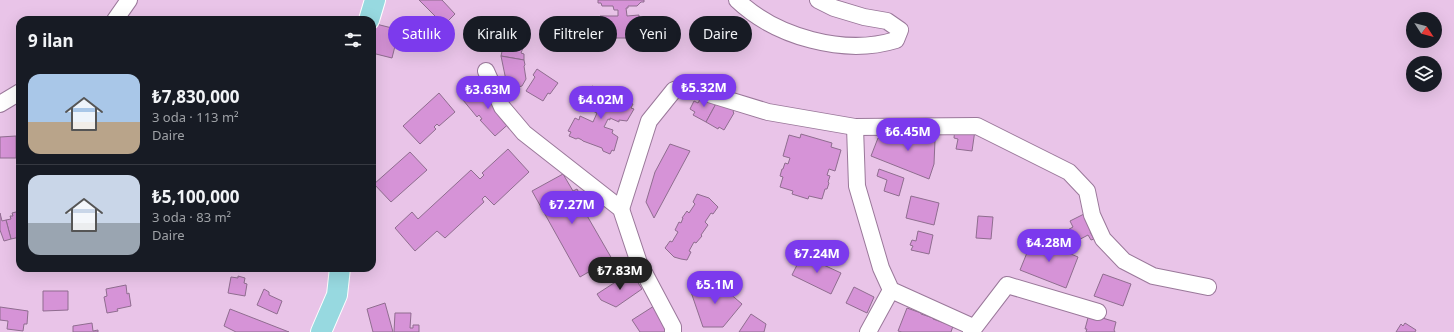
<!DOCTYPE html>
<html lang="tr">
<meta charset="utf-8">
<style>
:root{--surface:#171b24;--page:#242831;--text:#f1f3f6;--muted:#9ea1a6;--line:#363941;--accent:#7c3aed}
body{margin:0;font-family:"Noto Sans",sans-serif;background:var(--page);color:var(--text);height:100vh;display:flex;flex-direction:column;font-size:15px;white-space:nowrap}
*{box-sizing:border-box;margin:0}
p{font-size:13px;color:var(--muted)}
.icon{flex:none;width:22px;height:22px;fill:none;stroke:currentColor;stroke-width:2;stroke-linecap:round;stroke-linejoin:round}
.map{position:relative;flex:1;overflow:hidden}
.side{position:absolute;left:16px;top:16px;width:360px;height:256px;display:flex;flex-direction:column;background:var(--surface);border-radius:12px;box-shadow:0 4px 16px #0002}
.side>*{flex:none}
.guide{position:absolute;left:388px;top:16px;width:380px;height:36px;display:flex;gap:8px}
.needle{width:26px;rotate:126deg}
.tools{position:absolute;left:1406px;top:12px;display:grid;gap:8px}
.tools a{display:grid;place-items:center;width:36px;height:36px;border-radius:50%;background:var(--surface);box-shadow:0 4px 16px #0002;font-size:20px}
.price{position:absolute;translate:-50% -34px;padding:0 9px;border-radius:14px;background:var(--accent);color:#fff;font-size:13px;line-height:26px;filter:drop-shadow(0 1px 2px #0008)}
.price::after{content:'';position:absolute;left:50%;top:24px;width:12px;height:9px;margin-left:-6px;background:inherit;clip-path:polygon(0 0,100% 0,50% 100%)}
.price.current{background:#222;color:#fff}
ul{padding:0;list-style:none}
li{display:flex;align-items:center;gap:12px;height:100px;padding:0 12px}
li+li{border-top:1px solid var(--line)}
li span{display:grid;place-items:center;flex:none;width:112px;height:80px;border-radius:12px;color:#555}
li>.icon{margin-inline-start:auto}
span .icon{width:48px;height:48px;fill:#fffc;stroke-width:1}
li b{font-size:17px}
h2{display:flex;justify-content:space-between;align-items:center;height:48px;padding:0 12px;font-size:17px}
.tag{padding:0 14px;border-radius:18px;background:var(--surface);box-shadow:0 4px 16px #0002;font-size:14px;line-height:36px}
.tag.current{background:var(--accent);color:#fff}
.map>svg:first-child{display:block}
</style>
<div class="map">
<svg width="1454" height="332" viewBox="0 0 1454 332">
<rect width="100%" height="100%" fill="#e9c4e8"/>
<g fill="#d693d7" stroke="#8f6d8f">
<polygon points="419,0 442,0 455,14 444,25"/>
<polygon points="598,0 644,0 644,2 641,2 637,6 628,6 628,8 626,8 627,16 639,15 639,18 642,18 644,33 642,33 642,38 634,38 633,37 629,36 628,38 612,38 607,37 606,39 598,39 598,35 595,35 596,19 600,19 600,16 618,16 618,10 614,10 613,6 602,6 601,3 598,3"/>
<polygon points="372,23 408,32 405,43 399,41 397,46 395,46 392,58 372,53"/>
<polygon points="517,25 525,29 522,47 523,48 521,53 524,54 524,60 501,56 503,47"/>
<polygon points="501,56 524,60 525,65 524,66 526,79 522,86 508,90"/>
<polygon points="537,69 558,83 550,94 548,93 543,101 526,91 535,77 533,75"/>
<polygon points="481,84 513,120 495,136 480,120 482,119 479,115 477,117 463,100"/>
<polygon points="592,86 599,89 600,92 604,94 605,93 623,101 626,101 633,104 631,108 634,109 627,121 619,120 619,122 610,118 610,120 608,119 604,127 613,130 612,133 618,137 614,151 612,150 610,154 603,151 602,148 583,141 582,140 578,138 576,139 569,136 571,132 568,131 575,118 579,120 580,116 593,122 597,113 581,105 588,89 590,90"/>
<polygon points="439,93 455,112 439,126 437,124 434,127 436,129 420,144 403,126"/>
<polygon points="702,96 718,100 706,122 693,115 695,112 690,109 694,101 698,103"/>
<polygon points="718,100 736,106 733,112 734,113 724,130 719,127 718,129 706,122"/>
<polygon points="955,127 975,130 972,151 956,149 958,139 954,138"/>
<polygon points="910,131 932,131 932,140 935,140 934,164 929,179 871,156 878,138 882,137 887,139 889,136 894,134 907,139"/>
<polygon points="801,134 832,143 831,147 841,150 835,171 829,169 827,175 830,176 828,182 829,183 827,189 825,189 822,199 809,196 808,199 792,194 793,191 780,187 783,177 780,176 782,169 783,169 785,163 788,164 790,158 783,156 789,135 800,138"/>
<polygon points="16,136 16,158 0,158 0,137"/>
<polygon points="670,144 690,151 654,218 646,202 655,172"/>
<polygon points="508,149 529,172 494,205 485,196 482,199 484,202 445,238 437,231 415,251 395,228 412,212 418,219 471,170 480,179 484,175 482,173"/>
<polygon points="410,152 427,170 391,202 374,184"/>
<polygon points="879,169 904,178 899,196 884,191 887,180 877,176"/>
<polygon points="563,174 573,191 577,189 582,198 578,200 612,259 600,266 602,269 593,273 592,270 580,277 532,191"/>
<polygon points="697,194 709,198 718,207 713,214 711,213 705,222 708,225 701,235 702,236 696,243 694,242 689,251 691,252 687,260 681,259 674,257 665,248 670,241 672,242 678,232 675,230 679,222 681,223 683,218 682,218 687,211 689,213 695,204 693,202"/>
<polygon points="911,196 939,203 934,225 906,218"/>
<polygon points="20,211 20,237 11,239 6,220 11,219 10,216 13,216 12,213"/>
<polygon points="0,213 2,221 6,220 11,239 4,241 0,230"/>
<polygon points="1086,213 1093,231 1090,232 1094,239 1091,240 1088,235 1071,244 1064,232 1073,227 1070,221"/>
<polygon points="978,216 993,217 991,239 976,238"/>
<polygon points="918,231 933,235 929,254 911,250 913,246 910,245 912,240 916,241"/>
<polygon points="1033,238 1078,257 1066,288 1020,270"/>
<polygon points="802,255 841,273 831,294 792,275"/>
<polygon points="631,272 642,289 616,307 601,300 597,294"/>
<polygon points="1103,274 1131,284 1123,306 1094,296"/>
<polygon points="238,276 245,278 244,283 247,284 245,296 228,293 231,277 238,278"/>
<polygon points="714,280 742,304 723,327 703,327 691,292"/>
<polygon points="126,285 127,294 129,293 131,306 117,309 118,311 107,313 104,297 107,296 106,289"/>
<polygon points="854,287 874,297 867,313 846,303"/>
<polygon points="264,289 269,292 269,295 282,301 277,314 257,305"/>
<polygon points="43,291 68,291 68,310 43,311"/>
<polygon points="385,303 393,332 373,332 367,309"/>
<polygon points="654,306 666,325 666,332 640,332 632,320"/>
<polygon points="0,307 28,311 27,324 24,324 23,331 7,329 8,321 0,320"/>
<polygon points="907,308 921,313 921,314 933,318 933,319 953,326 951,332 902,332 898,331"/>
<polygon points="230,309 289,332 236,332 224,326"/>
<polygon points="395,313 411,313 410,328 413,328 413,325 419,325 419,332 394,332"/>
<polygon points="751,314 766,324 764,332 739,332"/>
<polygon points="1089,314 1116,322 1114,330 1115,332 1086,332 1087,329 1085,329"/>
<polygon points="92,323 93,331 98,330 98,332 73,332 73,326"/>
<polygon points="1405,323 1416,330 1415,332 1396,332 1401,324 1403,326"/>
</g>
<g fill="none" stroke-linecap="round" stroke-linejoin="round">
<defs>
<g id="minor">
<path d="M 737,0 C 776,37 844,56 896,40 L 900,30 L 887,21 L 864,17 L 834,8 L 818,0"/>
<polyline points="115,20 129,0"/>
<polyline points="486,71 502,107 524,133 621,209 639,263 673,327 673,332"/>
<polyline points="0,104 20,92"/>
<polyline points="855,127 857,186 881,268 891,290 973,327"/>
<polyline points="621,209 649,121 674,90 686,87 768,112 855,127 977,126 1069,172 1087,191 1092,215 1103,239 1124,261 1153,276 1208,287"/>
<polyline points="868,332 891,290"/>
<polyline points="971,332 1007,285 1098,312"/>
</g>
<g id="major">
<polyline points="369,20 375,0"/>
<polyline points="321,332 337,295 340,268"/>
</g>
</defs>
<use href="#minor" stroke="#9a789a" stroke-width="18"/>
<use href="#major" stroke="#fff" stroke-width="22"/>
<use href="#minor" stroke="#fff" stroke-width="16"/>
<use href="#major" stroke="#97d9e0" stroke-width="20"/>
</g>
</svg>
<div class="tools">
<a><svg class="needle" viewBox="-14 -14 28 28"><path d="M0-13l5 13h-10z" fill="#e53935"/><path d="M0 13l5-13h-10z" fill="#9ea1a6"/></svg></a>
<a><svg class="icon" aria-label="layers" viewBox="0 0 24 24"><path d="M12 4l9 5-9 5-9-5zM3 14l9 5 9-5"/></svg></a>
</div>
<b class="price" style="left:704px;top:108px">₺5.32M</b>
<b class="price" style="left:488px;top:110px">₺3.63M</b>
<b class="price" style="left:601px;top:120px">₺4.02M</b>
<b class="price" style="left:908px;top:152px">₺6.45M</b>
<b class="price" style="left:572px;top:225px">₺7.27M</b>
<b class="price" style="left:1049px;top:263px">₺4.28M</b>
<b class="price" style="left:817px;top:274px">₺7.24M</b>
<b class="price current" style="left:620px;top:291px">₺7.83M</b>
<b class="price" style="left:715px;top:305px">₺5.1M</b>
<div class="guide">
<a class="tag current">Satılık</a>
<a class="tag">Kiralık</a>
<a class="tag">Filtreler</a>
<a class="tag">Yeni</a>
<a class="tag">Daire</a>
</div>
<section class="side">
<h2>9 ilan<svg class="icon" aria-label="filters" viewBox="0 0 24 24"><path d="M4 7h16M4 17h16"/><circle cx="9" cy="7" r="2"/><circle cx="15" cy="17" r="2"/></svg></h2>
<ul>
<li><span style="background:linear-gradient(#a9c7e8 60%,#b9a48a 0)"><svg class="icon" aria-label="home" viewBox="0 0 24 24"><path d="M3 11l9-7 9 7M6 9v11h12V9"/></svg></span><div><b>₺7,830,000</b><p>3 oda · 113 m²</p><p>Daire</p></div></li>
<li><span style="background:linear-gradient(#c9d6e8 60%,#9aa5b1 0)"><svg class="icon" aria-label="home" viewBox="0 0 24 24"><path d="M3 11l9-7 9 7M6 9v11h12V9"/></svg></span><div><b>₺5,100,000</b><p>3 oda · 83 m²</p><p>Daire</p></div></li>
</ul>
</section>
</div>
